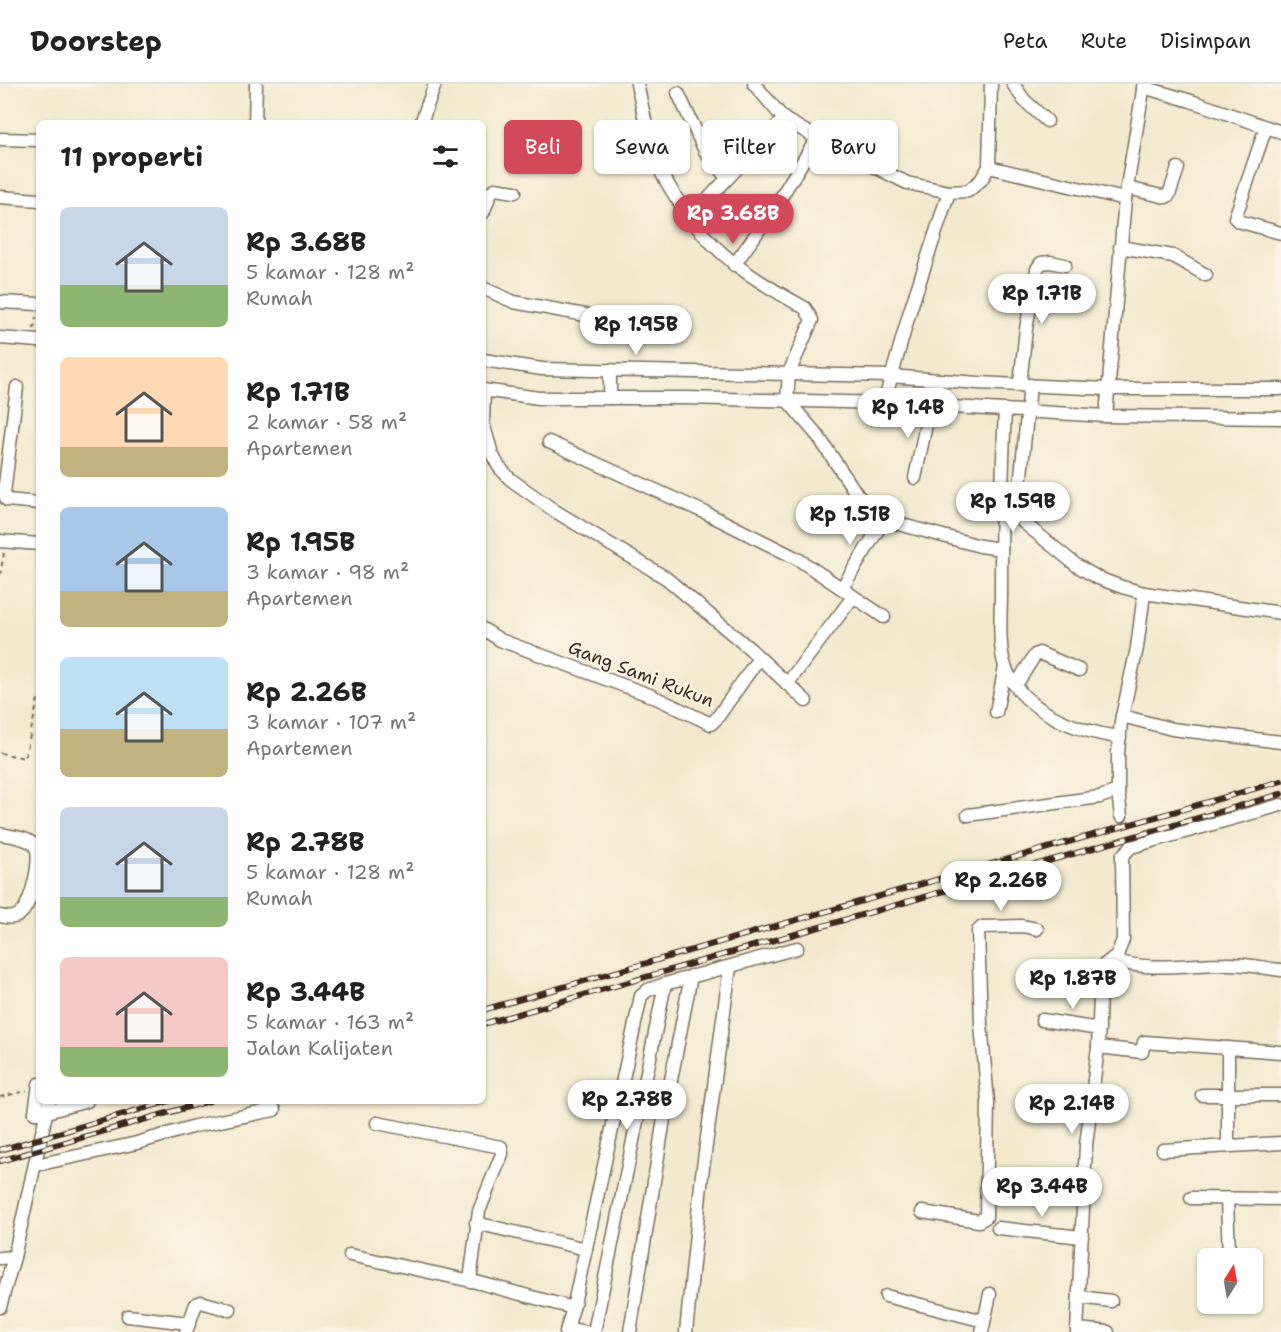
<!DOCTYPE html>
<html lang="id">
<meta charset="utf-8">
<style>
:root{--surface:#fff;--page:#f2f2f2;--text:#222;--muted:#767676;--line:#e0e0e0;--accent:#d1495b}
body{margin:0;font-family:"Shantell Sans",sans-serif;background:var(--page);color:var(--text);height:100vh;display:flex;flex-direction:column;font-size:22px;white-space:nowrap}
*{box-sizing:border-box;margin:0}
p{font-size:20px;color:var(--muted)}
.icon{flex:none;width:33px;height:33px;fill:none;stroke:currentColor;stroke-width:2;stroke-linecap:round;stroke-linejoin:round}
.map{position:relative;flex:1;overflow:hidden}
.details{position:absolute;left:36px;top:36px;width:450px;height:984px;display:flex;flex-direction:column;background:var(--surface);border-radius:9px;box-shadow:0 2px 4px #0004}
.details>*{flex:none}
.hud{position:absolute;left:504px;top:36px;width:570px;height:54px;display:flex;gap:12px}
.needle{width:39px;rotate:11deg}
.buttons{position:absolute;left:1197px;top:1164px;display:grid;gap:12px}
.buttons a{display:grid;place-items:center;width:66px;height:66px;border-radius:9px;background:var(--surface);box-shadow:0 2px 4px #0004;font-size:30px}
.price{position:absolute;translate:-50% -51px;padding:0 14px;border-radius:21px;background:#fff;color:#222;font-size:20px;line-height:39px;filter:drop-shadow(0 2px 3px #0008)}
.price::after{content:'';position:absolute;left:50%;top:36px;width:18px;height:14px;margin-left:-9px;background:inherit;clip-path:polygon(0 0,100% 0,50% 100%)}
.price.selected{background:var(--accent);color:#fff}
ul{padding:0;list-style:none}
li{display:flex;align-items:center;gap:18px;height:150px;padding:0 24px}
li span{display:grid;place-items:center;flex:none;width:168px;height:120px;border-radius:9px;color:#555}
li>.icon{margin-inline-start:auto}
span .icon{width:72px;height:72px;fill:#fffc;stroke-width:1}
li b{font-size:26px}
h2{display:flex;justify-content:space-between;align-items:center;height:72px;padding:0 24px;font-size:26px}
.tag{padding:0 21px;border-radius:9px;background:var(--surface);box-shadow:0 2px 4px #0004;font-size:21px;line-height:54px}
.tag.selected{background:var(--accent);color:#fff}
header{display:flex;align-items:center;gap:36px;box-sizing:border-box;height:84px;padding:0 30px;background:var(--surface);border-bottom:2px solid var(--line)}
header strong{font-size:28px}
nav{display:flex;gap:33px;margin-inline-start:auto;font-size:21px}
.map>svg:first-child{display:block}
</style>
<header>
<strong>Doorstep</strong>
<nav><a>Peta</a><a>Rute</a><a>Disimpan</a></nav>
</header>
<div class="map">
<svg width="1281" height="1248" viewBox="0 0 1281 1248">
<rect width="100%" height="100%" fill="#fcf5e5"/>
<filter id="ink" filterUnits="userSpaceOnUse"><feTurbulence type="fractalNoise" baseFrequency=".0167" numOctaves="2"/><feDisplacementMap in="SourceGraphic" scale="12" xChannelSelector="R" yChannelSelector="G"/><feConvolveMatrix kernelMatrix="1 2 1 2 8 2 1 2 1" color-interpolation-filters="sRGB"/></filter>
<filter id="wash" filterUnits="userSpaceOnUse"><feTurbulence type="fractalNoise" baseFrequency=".008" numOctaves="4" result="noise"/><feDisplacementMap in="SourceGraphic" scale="24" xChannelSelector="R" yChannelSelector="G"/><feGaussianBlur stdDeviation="1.35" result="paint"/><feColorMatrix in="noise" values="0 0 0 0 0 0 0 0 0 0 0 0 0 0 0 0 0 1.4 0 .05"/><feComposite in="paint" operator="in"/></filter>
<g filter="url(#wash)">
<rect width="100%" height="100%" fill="#f2e9cf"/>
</g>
<g filter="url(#ink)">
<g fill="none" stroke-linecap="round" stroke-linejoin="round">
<defs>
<g id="minor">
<path d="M 637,0 C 643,25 647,51 656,76 C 660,89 668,100 675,112 C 709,168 749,193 805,224 L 812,236 L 789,289 L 787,316 L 818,352 L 858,412 L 884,436 L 980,462 L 1001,465"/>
<polyline points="754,0 784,35 817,54 907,99 949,108 968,107 981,96 989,83 991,0"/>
<polyline points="1013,0 1024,16 1047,37"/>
<polyline points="1143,3 1191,17 1281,48"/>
<polyline points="678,9 705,67 727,94"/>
<polyline points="255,39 256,0"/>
<polyline points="421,39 435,0"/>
<polyline points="1266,43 1235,134 1238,137 1281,149"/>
<polyline points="0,55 39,56"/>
<polyline points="989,83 1125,115"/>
<polyline points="1127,104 1166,113 1169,111 1178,84"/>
<polyline points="0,113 39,116"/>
<polyline points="483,129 491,108 495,105 515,108"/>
<polyline points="689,135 784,35"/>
<polyline points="1120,163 1173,172 1206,191"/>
<polyline points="734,181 772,128 817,54"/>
<polyline points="483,204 514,218 618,237"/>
<polyline points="0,218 39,220"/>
<polyline points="0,254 39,257"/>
<polyline points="483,276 542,285 890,292 978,299 1108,305 1281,305"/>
<polyline points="1020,300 1026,245 1037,185 1041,179 1050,178 1065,181"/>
<polyline points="1030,301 1020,402 1020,427 1023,438 1076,481 1098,494 1122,503 1144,509 1281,529"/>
<polyline points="17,303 4,409 7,416 39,419"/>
<polyline points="483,306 539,314 686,314 884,319 1106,332 1281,334"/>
<polyline points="484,306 483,339 492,370 499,383 510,395 555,427 666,494 750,565 806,617"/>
<polyline points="610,314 610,286"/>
<polyline points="884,319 910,227 949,108"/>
<path d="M 1005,326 C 1002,387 1001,448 1001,509 C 1001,530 998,562 1005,582 C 1020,626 1077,648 1120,653"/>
<polyline points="1106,332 1125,115 1144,0"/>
<polyline points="549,358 706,429 798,475 884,533"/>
<polyline points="915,394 930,321"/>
<polyline points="0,457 39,460"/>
<polyline points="842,504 884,436"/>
<polyline points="483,545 500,556 652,612 711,640 717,634 759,574"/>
<polyline points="787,600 853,513"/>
<polyline points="1016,601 1035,571 1039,569 1079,586"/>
<polyline points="996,628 1005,583"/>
<polyline points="1122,632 1172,645 1281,658"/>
<polyline points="968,731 1100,713 1118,707"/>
<polyline points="1121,732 1118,707 1118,669 1121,637 1137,564 1144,509"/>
<path d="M 0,750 C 10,752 28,753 35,762 C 43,772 31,819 22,828 C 16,835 8,834 0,832"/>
<path d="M 1113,876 C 1149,888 1188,880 1225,880 C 1244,879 1262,884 1281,886"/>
<polyline points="1042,936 1099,945"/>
<polyline points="1098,963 1142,968 1144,958 1281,968"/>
<polyline points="1202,1011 1281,1011"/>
<polyline points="35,1029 47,1028 87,1017"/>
<polyline points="35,1029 39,1000"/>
<polyline points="377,1039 501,1063 502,1070 479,1127 470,1197"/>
<polyline points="1228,1061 1228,964"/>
<polyline points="1163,1066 1281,1059"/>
<polyline points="36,1081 137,1059 195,1042 274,1026"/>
<polyline points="987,1097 1084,1106"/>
<polyline points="1191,1114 1281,1115"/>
<polyline points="1227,1115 1229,1174"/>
<polyline points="922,1128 979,1137 986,1133 988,1018 981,940 978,847 982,843 1023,842 1037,845"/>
<polyline points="476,1139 586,1165"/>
<polyline points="998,1144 1082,1153"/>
<polyline points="350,1171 476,1198 573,1224"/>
<polyline points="0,1174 14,1173"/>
<polyline points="886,1212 984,1237"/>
<polyline points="1079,1213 1111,1217"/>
<polyline points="0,1223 14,1173 49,1017"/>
<polyline points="128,1232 188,1239"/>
<polyline points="567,1244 586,1248"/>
<polyline points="1077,1245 1108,1248"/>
<polyline points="186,1248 196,1220 201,1218 230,1226"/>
<polyline points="566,1248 573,1224 641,912 648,906 665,900 797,864"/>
<polyline points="594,1248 665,900"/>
<polyline points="630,1248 666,1022 691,892"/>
<polyline points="686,1248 702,1091 730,883"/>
<polyline points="982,1248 990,1210"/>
<polyline points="1077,1248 1086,1061 1098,963 1101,886 1103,882 1117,871 1123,856 1122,772 1131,763 1281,721"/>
</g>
</defs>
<use href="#minor" stroke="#7b6d5c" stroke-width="15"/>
<g stroke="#7b6d5c" stroke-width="2" stroke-dasharray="4.5 4.5" stroke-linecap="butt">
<polyline points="34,245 36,233"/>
<polyline points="0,491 4,469"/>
<polyline points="0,669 25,674 39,611"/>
<polyline points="0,1013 27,1007"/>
</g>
<use href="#minor" stroke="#fff" stroke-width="12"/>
<defs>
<g id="rail">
<polyline points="483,926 1281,697"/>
<polyline points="483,940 1281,710"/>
<polyline points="0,1066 169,1017"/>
<polyline points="0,1077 209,1017"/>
</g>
</defs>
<use href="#rail" stroke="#3b2a1e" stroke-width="6"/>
<use href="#rail" stroke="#fcf5e5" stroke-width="4" stroke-dasharray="11" stroke-linecap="butt"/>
</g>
</g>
<g text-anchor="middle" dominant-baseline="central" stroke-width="4.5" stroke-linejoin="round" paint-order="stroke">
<g font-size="18" fill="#3b2a1e" stroke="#fcf5e5">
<text transform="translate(641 590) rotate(21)">Gang Sami Rukun</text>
</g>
</g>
</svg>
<div class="buttons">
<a><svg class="needle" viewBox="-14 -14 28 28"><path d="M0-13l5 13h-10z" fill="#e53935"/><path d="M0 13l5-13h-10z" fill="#767676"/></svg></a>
</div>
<b class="price selected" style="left:733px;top:161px">Rp 3.68B</b>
<b class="price" style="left:1042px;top:241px">Rp 1.71B</b>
<b class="price" style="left:636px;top:272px">Rp 1.95B</b>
<b class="price" style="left:908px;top:355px">Rp 1.4B</b>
<b class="price" style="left:1013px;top:449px">Rp 1.59B</b>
<b class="price" style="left:850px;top:462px">Rp 1.51B</b>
<b class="price" style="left:1001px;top:828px">Rp 2.26B</b>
<b class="price" style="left:1073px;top:926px">Rp 1.87B</b>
<b class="price" style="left:627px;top:1047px">Rp 2.78B</b>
<b class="price" style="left:1072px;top:1051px">Rp 2.14B</b>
<b class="price" style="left:1042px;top:1134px">Rp 3.44B</b>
<div class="hud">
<a class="tag selected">Beli</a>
<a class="tag">Sewa</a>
<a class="tag">Filter</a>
<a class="tag">Baru</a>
</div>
<section class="details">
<h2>11 properti<svg class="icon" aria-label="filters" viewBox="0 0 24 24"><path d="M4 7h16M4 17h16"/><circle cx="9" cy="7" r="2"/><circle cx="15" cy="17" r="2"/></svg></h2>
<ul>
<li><span style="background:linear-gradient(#c9d6e8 65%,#8fb573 0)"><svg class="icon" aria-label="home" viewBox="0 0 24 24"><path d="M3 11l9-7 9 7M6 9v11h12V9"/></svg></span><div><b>Rp 3.68B</b><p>5 kamar · 128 m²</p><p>Rumah</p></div></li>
<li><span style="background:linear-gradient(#ffd9b3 75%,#c2b280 0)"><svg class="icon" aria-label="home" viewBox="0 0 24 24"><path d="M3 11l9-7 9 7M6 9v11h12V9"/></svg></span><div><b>Rp 1.71B</b><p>2 kamar · 58 m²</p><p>Apartemen</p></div></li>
<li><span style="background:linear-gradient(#a9c7e8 70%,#c2b280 0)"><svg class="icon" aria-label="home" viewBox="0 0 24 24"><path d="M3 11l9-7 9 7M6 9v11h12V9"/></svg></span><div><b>Rp 1.95B</b><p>3 kamar · 98 m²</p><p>Apartemen</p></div></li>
<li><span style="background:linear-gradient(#bfe0f5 60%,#c2b280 0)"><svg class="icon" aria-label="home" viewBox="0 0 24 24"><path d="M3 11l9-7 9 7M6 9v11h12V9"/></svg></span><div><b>Rp 2.26B</b><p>3 kamar · 107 m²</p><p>Apartemen</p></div></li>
<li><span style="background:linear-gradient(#c9d6e8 75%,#8fb573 0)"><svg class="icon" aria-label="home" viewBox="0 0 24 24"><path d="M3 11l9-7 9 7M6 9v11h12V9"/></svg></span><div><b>Rp 2.78B</b><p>5 kamar · 128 m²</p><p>Rumah</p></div></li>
<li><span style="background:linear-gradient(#f6c9c9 75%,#8fb573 0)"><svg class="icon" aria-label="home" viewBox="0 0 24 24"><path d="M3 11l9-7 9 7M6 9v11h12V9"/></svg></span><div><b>Rp 3.44B</b><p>5 kamar · 163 m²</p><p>Jalan Kalijaten</p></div></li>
</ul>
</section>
</div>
